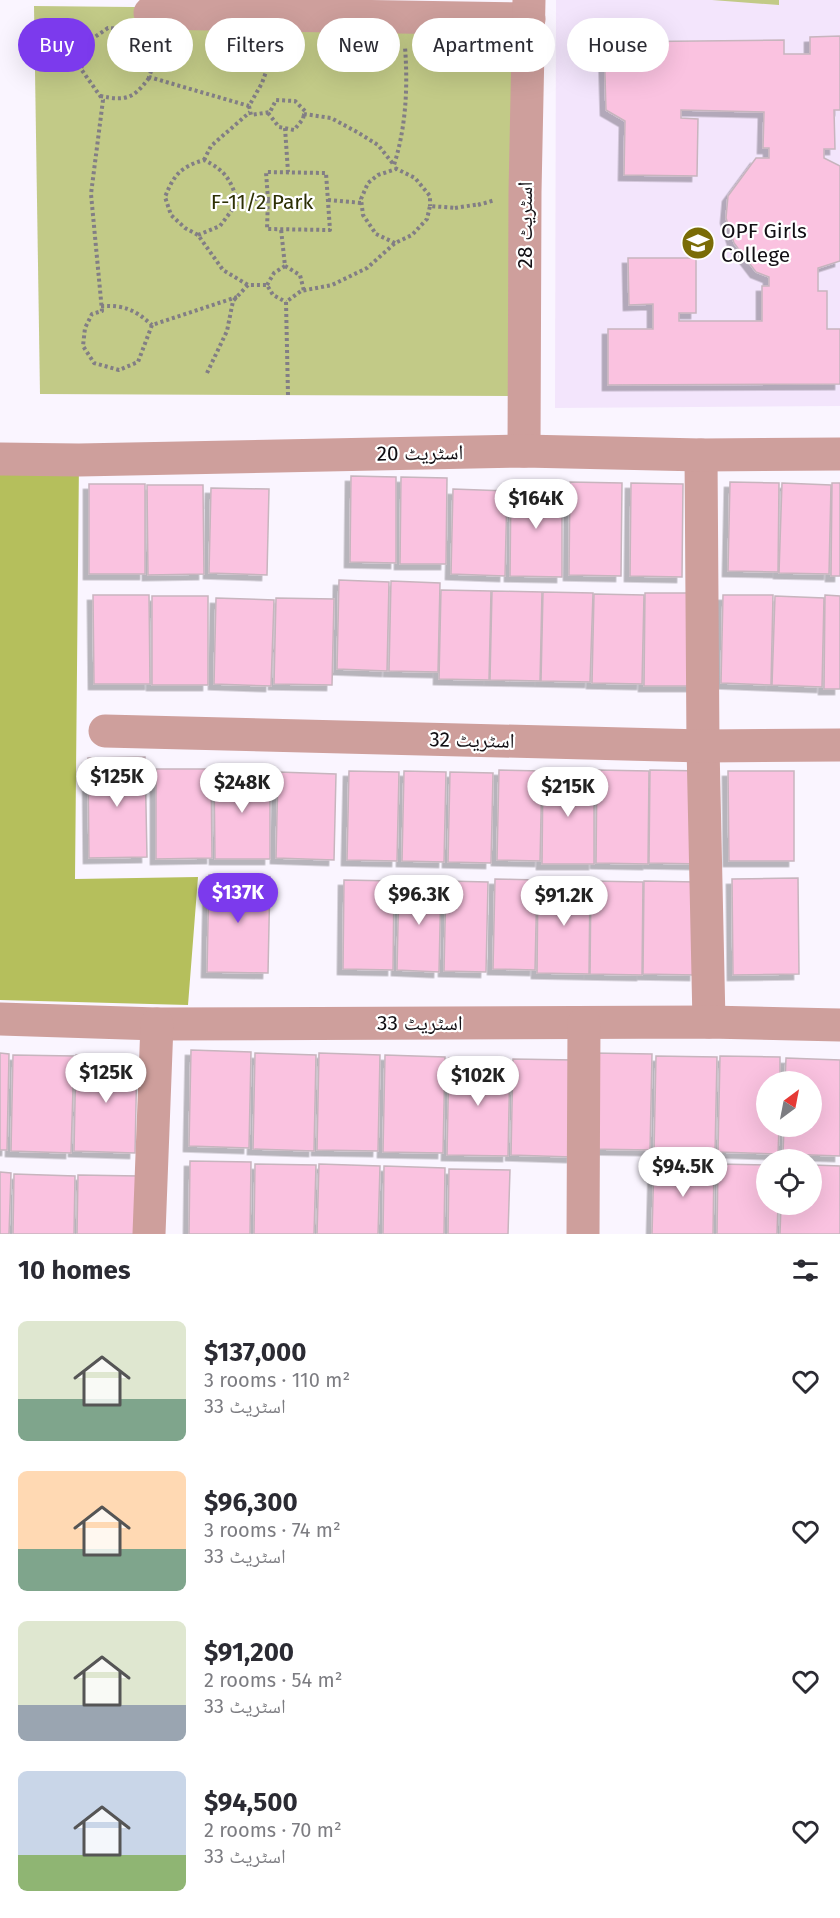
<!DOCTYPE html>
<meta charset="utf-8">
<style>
:root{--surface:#fff;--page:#f7f7f7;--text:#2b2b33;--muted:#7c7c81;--accent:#7c3aed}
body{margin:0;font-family:"Fira Sans","Noto Naskh Arabic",sans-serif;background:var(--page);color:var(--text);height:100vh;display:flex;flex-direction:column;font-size:22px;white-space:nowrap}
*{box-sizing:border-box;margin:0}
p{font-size:20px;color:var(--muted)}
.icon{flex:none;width:33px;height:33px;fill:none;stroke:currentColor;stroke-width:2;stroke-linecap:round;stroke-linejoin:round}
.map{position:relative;height:1234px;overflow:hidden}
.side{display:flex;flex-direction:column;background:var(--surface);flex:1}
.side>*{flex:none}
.banner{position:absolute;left:18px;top:18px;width:804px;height:54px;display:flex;gap:12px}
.needle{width:39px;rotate:32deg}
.controls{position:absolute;left:756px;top:1071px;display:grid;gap:12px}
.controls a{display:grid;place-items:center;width:66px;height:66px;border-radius:50%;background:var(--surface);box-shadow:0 6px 24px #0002;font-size:30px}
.price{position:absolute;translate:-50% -51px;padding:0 14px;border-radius:21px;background:#fff;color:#222;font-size:20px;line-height:39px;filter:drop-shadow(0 2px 3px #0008)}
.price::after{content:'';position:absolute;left:50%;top:36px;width:18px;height:14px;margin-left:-9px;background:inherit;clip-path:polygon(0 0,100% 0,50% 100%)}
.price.current{background:var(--accent);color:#fff}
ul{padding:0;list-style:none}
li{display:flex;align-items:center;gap:18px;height:150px;padding:0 18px}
li span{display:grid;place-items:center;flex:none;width:168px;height:120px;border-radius:9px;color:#555}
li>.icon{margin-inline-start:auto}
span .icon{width:72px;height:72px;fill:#fffc;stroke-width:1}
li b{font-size:26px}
h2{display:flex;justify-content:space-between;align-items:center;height:72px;padding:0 18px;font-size:26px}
.pill{padding:0 21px;border-radius:27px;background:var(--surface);box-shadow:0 6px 24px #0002;font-size:21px;line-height:54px}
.pill.current{background:var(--accent);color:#fff}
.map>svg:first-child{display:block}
</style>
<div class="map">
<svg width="840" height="1234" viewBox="0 0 840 1234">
<defs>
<filter id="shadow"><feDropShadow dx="-5.5" dy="5.5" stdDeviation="0" flood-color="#0004"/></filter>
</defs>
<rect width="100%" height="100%" fill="#faf5ff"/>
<polygon fill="#f3e5fc" points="556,0 840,0 840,406 555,408"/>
<g fill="#c2ca87">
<polygon points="712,0 779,0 779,5"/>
<polygon points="34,6 515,11 510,396 40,394"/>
</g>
<polygon fill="#b5bf5c" points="0,459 79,460 75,879 198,877 188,1005 0,1000"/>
<g fill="#fac2e0" stroke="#c7b5be" stroke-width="1.5" filter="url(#shadow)">
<polygon points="840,36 840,110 834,110 835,149 824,149 824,158 840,166 840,261 818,268 818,291 827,291 827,329 840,329 840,384 608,385 608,329 653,329 653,304 629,305 628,258 696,258 696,313 679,313 679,321 762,321 762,286 769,286 769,277 756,272 734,243 726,218 728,196 756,158 769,158 769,148 763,148 764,112 681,110 681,118 698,119 697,176 624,175 625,121 606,110 604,42 784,40 784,54 810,54 810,37"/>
<polygon points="351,476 396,477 396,563 350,562"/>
<polygon points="401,477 447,478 446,564 400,564"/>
<polygon points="570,482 622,483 621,576 569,575"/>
<polygon points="730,482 779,483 778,572 728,571"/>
<polygon points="511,483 562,484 562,577 510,576"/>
<polygon points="631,483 683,484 682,577 630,576"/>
<polygon points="782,483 831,485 829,574 779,573"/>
<polygon points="832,483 840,483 840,576 831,576"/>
<rect x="89" y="484" width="56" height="90"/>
<polygon points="147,485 203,485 204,574 148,575"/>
<polygon points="211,488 269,489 267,575 209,573"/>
<polygon points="453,489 507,491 505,576 451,574"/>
<polygon points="339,580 389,582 387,671 337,669"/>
<polygon points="391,581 440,583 438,672 389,671"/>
<polygon points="441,590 491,591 489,680 439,679"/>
<polygon points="492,591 542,592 540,681 490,680"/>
<polygon points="543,592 593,593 590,682 541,681"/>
<polygon points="645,593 697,593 696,686 644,686"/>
<polygon points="594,594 644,595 642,684 592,683"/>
<polygon points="93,595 149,595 150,684 94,684"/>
<polygon points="723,595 773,595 771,685 721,683"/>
<polygon points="825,595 840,596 840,689 824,689"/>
<rect x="152" y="596" width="56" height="89"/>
<polygon points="775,596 824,598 822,687 772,685"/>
<polygon points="216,598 274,600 271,686 214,684"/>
<polygon points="276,598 334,599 332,685 274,684"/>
<polygon points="145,757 147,857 89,858 88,758"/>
<polygon points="156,769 211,769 212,858 156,859"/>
<polygon points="214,770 270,770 270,859 215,859"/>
<polygon points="499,770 542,771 540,861 497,860"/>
<polygon points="597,770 649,771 648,864 596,863"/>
<polygon points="650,770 701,771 701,864 649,863"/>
<polygon points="349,771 399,772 397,861 347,860"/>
<polygon points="404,771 446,772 444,862 402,861"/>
<polygon points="543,771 594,771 594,864 542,864"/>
<polygon points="728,771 794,771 794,861 729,861"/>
<polygon points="278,772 336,774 334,860 276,858"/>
<polygon points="450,772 493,773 491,863 448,862"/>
<polygon points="209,875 270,877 268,973 207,972"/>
<polygon points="798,878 799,974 733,975 732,879"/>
<polygon points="495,879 537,880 535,970 493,969"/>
<polygon points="344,880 394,881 393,970 343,969"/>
<polygon points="399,880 441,881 439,972 397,970"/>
<polygon points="538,880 590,881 589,974 537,973"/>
<polygon points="446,881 488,882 486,972 444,971"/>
<polygon points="591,881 643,882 642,975 590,974"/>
<polygon points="644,881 696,882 695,975 643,974"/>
<polygon points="191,1050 251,1052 249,1148 189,1146"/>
<polygon points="0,1053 9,1054 7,1150 0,1150"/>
<polygon points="255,1053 316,1055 314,1151 253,1149"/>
<polygon points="319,1053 380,1055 378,1151 317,1150"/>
<polygon points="592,1053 652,1054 650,1150 589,1149"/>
<polygon points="13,1055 74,1056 71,1153 11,1151"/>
<polygon points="76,1055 137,1057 135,1153 74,1151"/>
<polygon points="385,1055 445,1057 443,1153 383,1152"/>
<polygon points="656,1056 717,1057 715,1153 654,1152"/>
<polygon points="720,1056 780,1057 780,1082 766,1082 766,1126 779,1126 778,1154 718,1152"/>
<polygon points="449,1058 510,1060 508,1156 447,1155"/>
<polygon points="786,1058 840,1060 840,1156 783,1154 784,1126 812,1126 812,1082 785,1082"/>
<polygon points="513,1059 574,1060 572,1157 511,1155"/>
<polygon points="190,1161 251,1162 250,1234 189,1234"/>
<polygon points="654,1161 714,1163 713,1234 652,1234"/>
<polygon points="255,1164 316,1165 314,1234 254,1234"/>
<polygon points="319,1164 380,1166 378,1234 317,1234"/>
<polygon points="718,1164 766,1165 766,1204 778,1204 777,1234 717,1234"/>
<polygon points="812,1165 840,1166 840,1234 780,1234 781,1204 812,1204"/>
<polygon points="384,1166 445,1168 444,1234 383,1234"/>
<polygon points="449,1169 510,1170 508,1234 448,1234"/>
<polygon points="0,1172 11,1173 9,1234 0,1234"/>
<polygon points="14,1174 75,1176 74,1234 13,1234"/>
<polygon points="78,1175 139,1176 138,1234 77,1234"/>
</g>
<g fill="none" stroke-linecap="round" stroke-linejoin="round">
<g stroke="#827e85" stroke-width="4" stroke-dasharray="3 3" stroke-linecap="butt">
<polyline points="126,29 108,28 89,41 81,69 103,100 91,194 102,311 92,314 85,328 83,346 94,363 119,370 138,362 152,325 237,297"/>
<path d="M 145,43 C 155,54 154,64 149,77 L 249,106 L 262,83 L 276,44"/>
<path d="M 100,96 C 126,101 133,99 149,78"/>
<path d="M 249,106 L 251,115 L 270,112 L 276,100 L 295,101 L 305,111 L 304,114 L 331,118 L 357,132 L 378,145 L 394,165 C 406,127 408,87 405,47"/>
<polyline points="268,113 279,127 294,130 303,119 304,114"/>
<polyline points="285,128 288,172"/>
<polyline points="204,160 211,146 250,112"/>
<polyline points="395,168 415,178 430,196 430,206"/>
<polyline points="237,199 268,199 266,172 326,173 330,230 267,229 268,199"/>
<polyline points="328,200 362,203"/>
<polyline points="478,205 495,200"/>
<polyline points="455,208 480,204"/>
<path d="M 198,235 L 220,226 L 238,202 C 230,179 226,171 204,160 C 180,167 174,175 165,197 L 171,215 L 185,228 L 198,235 L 223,270 L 248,285"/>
<polyline points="395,243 376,234 363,215 361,199 368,183 378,175 396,169"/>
<polyline points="285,266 300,275 304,291"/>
<polyline points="267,285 274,273 285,266 281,229"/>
<path d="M 101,306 C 125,305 135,310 152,325"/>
<polyline points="207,373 227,331 233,301 248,285 267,285 273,295 286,302"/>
<polyline points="288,395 286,302 301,291 332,285 367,268 395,243 412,235 427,219 430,206 456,208"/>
</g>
<g stroke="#ce9f9c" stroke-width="33">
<polyline points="150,13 529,19"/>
<polyline points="524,451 525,192 529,0"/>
<polyline points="701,455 703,746 709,1022"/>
<polyline points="0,459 79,460 524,451 701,455 840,454"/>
<polyline points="105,731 703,746 840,745"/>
<polyline points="0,1019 157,1024 709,1022 840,1025"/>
<polyline points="149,1234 157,1024"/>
<polyline points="583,1234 584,1023"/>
</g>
</g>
<defs>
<symbol id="university-disc" viewBox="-11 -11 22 22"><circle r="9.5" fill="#7a6c06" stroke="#fff"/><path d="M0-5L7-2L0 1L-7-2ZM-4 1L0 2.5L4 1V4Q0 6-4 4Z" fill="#fff"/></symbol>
</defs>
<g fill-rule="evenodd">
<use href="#university-disc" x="679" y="224" width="38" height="38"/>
</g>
<g text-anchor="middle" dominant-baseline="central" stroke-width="4.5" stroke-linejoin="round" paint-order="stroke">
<g font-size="21" fill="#2d3005" stroke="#fff">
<text x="262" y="202">F-11/2 Park</text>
</g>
<g font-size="21" fill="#120f14" stroke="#fff">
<text transform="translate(525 225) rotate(-90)">اسٹریٹ 28</text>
<text transform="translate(420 453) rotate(-1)">اسٹریٹ 20</text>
<text transform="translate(472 740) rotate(1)">اسٹریٹ 32</text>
<text x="420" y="1023">اسٹریٹ 33</text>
</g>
<g font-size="21" fill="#120f14" stroke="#fff" text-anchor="start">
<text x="721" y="231">OPF Girls<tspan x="721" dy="24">College</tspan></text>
</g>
</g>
</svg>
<div class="controls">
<a><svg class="needle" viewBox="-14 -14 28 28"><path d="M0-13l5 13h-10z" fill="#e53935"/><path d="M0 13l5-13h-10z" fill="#7c7c81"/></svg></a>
<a><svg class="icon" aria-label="locate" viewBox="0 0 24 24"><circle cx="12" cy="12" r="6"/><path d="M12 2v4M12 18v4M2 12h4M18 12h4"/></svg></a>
</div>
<b class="price" style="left:536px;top:530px">$164K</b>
<b class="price" style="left:117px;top:808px">$125K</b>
<b class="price" style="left:242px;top:814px">$248K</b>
<b class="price" style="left:568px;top:818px">$215K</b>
<b class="price current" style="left:238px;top:924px">$137K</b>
<b class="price" style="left:419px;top:926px">$96.3K</b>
<b class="price" style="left:564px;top:927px">$91.2K</b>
<b class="price" style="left:106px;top:1104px">$125K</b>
<b class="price" style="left:478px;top:1107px">$102K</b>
<b class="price" style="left:683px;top:1198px">$94.5K</b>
<div class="banner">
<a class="pill current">Buy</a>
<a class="pill">Rent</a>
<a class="pill">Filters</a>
<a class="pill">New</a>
<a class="pill">Apartment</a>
<a class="pill">House</a>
</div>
</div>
<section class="side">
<h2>10 homes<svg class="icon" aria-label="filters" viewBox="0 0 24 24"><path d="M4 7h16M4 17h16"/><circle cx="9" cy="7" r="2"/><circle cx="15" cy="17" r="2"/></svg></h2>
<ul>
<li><span style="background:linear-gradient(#dfe7d0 65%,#7fa58c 0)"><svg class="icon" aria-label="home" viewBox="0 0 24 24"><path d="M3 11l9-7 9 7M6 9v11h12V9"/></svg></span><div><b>$137,000</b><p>3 rooms · 110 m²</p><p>اسٹریٹ 33</p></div><svg class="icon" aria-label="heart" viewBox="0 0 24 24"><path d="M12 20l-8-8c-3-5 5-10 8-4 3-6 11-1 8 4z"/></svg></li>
<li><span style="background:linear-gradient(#ffd9b3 65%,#7fa58c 0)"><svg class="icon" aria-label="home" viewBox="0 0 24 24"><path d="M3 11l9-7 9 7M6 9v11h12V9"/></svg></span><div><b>$96,300</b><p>3 rooms · 74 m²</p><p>اسٹریٹ 33</p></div><svg class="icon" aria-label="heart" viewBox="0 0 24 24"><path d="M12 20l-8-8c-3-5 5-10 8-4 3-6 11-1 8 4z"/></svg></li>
<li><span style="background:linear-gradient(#dfe7d0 70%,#9aa5b1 0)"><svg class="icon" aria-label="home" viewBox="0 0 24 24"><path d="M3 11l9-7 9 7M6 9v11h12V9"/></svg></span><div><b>$91,200</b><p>2 rooms · 54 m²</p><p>اسٹریٹ 33</p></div><svg class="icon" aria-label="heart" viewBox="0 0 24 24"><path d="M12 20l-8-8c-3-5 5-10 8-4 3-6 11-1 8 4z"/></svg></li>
<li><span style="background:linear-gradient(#c9d6e8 70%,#8fb573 0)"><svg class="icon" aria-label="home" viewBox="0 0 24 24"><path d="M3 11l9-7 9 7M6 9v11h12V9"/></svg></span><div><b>$94,500</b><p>2 rooms · 70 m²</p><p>اسٹریٹ 33</p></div><svg class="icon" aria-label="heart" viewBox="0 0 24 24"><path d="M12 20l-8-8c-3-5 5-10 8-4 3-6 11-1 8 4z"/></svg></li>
</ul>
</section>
